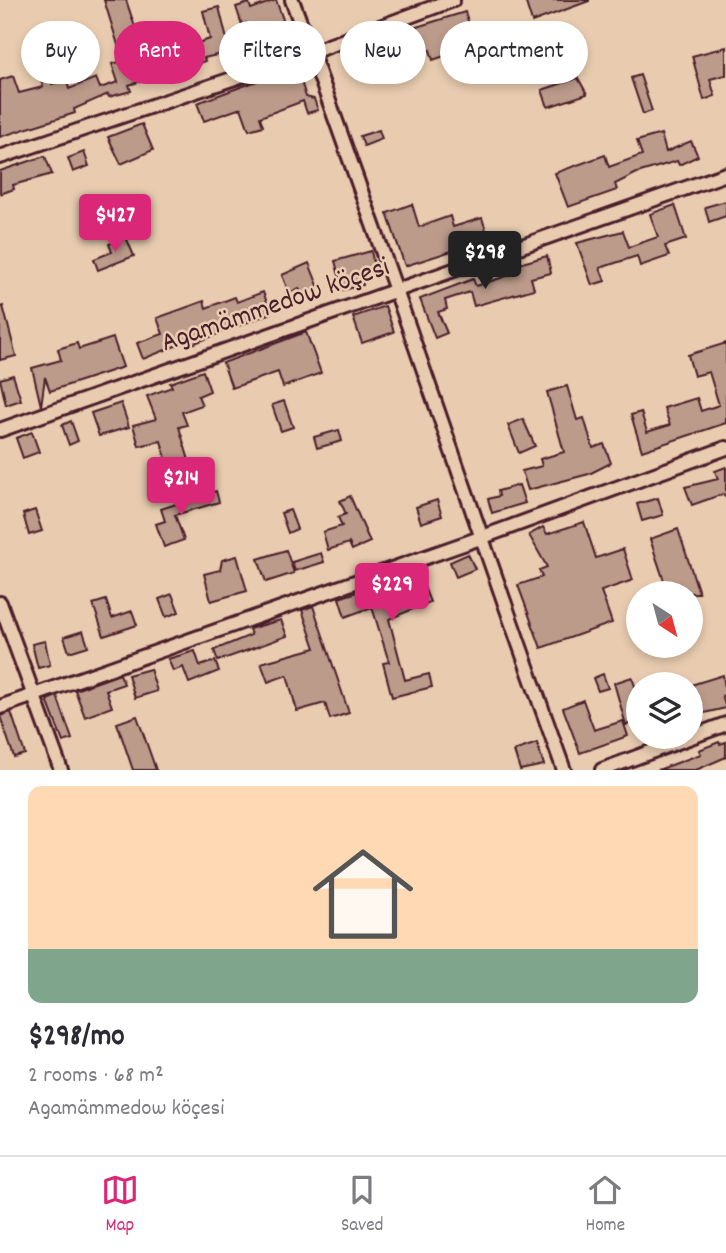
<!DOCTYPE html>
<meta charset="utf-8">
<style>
:root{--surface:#fff;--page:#f7f7f7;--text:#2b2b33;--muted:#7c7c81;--line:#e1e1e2;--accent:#db2777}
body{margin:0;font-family:Dekko,sans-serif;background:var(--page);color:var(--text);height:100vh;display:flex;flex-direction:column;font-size:26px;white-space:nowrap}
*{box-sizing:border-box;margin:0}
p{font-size:23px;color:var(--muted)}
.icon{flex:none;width:38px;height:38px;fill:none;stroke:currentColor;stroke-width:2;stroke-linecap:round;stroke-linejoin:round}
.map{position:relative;height:770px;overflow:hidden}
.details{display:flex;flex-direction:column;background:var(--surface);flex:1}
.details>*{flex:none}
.guide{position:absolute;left:21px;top:21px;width:684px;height:63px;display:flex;gap:14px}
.needle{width:46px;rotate:144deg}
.tools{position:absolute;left:626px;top:581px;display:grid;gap:14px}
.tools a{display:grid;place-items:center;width:77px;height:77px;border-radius:50%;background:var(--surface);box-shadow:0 4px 10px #0003;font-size:35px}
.price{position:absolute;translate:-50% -60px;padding:0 16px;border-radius:7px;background:var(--accent);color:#fff;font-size:23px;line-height:46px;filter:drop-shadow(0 2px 4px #0008)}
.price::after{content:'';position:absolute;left:50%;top:42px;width:21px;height:16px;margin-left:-10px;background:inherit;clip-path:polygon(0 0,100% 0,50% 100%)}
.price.on{background:#222;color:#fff}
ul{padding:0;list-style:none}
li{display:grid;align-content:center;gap:14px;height:371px;padding:0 28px}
li span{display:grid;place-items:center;height:217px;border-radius:14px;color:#555}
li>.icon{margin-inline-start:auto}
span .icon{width:126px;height:126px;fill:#fffc;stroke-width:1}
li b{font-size:30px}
.tag{padding:0 24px;border-radius:32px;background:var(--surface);box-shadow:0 4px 10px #0003;font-size:24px;line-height:63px}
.tag.on{background:var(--accent);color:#fff}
.menu{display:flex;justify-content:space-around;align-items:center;height:98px;border-top:2px solid var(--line);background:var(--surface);font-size:19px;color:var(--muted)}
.menu a{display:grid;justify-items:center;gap:4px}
.menu .on{color:var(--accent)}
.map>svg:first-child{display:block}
</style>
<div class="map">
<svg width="726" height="770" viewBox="0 0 726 770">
<rect width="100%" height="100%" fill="#e9ccb0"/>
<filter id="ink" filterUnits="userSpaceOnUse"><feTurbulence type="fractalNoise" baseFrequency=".0143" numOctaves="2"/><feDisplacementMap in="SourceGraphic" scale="14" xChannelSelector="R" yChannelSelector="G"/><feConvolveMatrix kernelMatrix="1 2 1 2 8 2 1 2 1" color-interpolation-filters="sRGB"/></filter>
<g filter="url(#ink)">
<g fill="#bc9b8b" stroke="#4a1f2b" stroke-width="2">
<polygon points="104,0 126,0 142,48 145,46 147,51 171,44 174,51 210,39 203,11 219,7 230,52 204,58 205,61 179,70 180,73 161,78 160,75 129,85 131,91 109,97 108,94 74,109 75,113 0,137 0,80 13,76 19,93 43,87 41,81 50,78 52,84 67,80 69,89 96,78 100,88 118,82 112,64 123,61"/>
<polygon points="276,0 287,31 253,43 246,23 242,25 236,7 249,3 251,9"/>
<polygon points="525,0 589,0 589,1 532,22"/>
<polygon points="465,12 478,50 455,58 453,53 433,60 430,50 367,73 358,45"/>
<polygon points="726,47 726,75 710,79 715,96 704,100 692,56"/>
<polygon points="298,72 306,97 314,99 318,110 307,113 303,101 260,117 263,126 249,130 241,108 204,121 197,103 273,75 274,79"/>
<polygon points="640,75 652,111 643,114 631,78"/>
<polygon points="578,78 587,94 548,107 542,90"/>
<polygon points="142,124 153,150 121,164 108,137"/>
<polygon points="379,130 382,139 364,146 360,136"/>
<polygon points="661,134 666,152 691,141 698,156 679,165 677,161 637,173 615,184 617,190 568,207 555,173 605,155 609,167 642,155 637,141"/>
<polygon points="84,152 89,166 73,172 68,158"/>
<polygon points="45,156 52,174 13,185 14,189 0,194 0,171"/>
<polygon points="726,201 726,216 709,222 705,207"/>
<polygon points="412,204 419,227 450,216 453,227 482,218 489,239 405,266 387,213"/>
<polygon points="675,205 686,239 665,246 669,256 640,266 637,256 600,268 605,281 592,285 577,243 623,231 629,247 658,237 650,214"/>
<polygon points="126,237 134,256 98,270 94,259 112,252 109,244"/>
<polygon points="371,251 375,270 360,273 363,285 343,290 335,261"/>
<polygon points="547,256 551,273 531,278 534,289 474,306 470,292 445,300 447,309 438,312 447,333 435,338 420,299 473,279 476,286 510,275 508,267"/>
<polygon points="309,263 319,288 302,295 299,288 289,293 282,275"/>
<polygon points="263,292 271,313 190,345 188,341 143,359 137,343 163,334 157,318 204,301 206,308 235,297 237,302"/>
<polygon points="3,306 16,356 0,360 0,307"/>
<polygon points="385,306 394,332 362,343 353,317"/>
<polygon points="306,332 321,373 283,387 278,372 232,388 223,363"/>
<polygon points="113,338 123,367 50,391 45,377 41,406 32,368 61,360 58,349 77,343 79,349"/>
<polygon points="726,343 726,423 642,451 631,415 641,412 647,432 670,425 664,408 697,398 701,411 719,405 709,372 694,376 688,355"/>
<polygon points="203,371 210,391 198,396 202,405 182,412 187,425 179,427 194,477 173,483 161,441 139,446 133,425 156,419 147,396 172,387 170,383"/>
<polygon points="13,375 21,400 6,405 0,379"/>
<polygon points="567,386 577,420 584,418 593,448 604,444 611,463 589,474 528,490 522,471 542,466 540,459 564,452 547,392"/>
<polygon points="284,401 293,427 281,431 272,405"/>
<polygon points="121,403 129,427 99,436 91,413"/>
<polygon points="523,419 535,446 519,453 508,425"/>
<polygon points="71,421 78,441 69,445 62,425"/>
<polygon points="339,430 342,441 317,448 314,437"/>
<polygon points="32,432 39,452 23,458 16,438"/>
<polygon points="726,467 726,498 723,494 692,505 685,487 718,479 715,471"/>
<polygon points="519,485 525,503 492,513 488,499 499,496 498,491"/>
<polygon points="216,491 219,502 175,515 184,540 164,547 156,524 165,521 161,509"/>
<polygon points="350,496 370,542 352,550 349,543 328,550 323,532 342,526 338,517 346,514 340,501"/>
<polygon points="658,498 663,515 642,521 637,504"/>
<polygon points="437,500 442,516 421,523 416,507"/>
<polygon points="35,510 42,531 29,535 23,514"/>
<polygon points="290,510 297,529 288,533 281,513"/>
<polygon points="584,522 596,558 623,549 633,580 601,591 612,623 541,648 518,585 542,577 539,570 547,567 529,535 543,527 547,534"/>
<polygon points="678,529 699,593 668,593 650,539"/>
<polygon points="286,550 294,573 266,582 258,559"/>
<polygon points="321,553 324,562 295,571 292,562"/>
<polygon points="468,554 475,569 456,577 450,562"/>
<polygon points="237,556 247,591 211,601 204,574 220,570 222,560"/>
<polygon points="418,572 430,602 389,619 405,680 429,674 432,687 392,697 383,663 389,662 372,607 345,617 339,598"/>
<polygon points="172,594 179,612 166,617 159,599"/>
<polygon points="106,600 112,618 132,611 137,625 104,636 93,604"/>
<polygon points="313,606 349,713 330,719 325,703 297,711 287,675 268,682 261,663 315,648 302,610"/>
<polygon points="281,620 287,636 218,661 214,650 251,635 249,629"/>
<polygon points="83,631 88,646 69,652 64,637"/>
<polygon points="45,641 50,665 38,668 32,644"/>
<polygon points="195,651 200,666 215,661 219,671 189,683 183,667 173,671 168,659"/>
<polygon points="150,669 157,691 135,698 128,675"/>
<polygon points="120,674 124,684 106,690 112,707 85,717 75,690"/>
<polygon points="603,674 608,688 598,691 593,678"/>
<polygon points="723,675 726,695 722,696 726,708 691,716 691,685"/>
<polygon points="632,677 639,699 639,721 626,725 614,683"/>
<polygon points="57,696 72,739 63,742 47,700"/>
<polygon points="583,700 594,730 623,721 628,736 580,753 563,708"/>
<polygon points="11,712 25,754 14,757 0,716"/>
<polygon points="137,716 156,770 133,770 117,723"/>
<polygon points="719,742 720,744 726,742 726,757 696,770 658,770 701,754 699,750"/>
<polygon points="537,743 544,765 520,770 514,751"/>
</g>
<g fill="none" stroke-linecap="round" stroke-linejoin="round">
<defs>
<g id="street">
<path d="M 292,0 C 387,255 471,514 564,770"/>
<polyline points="0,157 312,52 453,0"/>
<polyline points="0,430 726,174"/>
<polyline points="0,603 61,770"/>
<polyline points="0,707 480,538 726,448"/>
<polyline points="602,770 726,724"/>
</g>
</defs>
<use href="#street" stroke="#4a1f2b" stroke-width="18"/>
<use href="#street" stroke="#e9ccb0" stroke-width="12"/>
</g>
</g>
<g text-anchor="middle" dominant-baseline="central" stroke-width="5" stroke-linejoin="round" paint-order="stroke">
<g font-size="28" fill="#4a1f2b" stroke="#e9ccb0">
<text transform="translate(276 307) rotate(-19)">Agamämmedow köçesi</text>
</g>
</g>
</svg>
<div class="tools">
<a><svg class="needle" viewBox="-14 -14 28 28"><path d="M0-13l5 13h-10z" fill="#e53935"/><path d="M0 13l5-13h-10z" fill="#7c7c81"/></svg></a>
<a><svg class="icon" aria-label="layers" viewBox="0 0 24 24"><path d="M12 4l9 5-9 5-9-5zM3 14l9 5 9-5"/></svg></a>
</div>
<b class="price" style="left:115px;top:254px">$427</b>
<b class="price on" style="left:485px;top:291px">$298</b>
<b class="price" style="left:181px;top:517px">$214</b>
<b class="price" style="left:392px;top:623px">$229</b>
<div class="guide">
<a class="tag">Buy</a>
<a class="tag on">Rent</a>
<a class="tag">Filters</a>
<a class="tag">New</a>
<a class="tag">Apartment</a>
</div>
</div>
<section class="details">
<ul>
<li><span style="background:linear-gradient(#ffd9b3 75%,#7fa58c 0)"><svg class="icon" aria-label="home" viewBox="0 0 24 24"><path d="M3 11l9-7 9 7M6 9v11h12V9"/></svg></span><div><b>$298/mo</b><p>2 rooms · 68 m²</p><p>Agamämmedow köçesi</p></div></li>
</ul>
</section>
<nav class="menu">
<a class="on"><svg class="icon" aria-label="map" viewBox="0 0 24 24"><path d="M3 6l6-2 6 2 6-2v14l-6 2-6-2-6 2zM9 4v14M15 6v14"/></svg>Map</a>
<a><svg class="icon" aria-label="saved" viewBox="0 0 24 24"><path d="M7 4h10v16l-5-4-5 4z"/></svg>Saved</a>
<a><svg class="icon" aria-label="home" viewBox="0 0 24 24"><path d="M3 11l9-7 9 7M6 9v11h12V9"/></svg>Home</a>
</nav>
